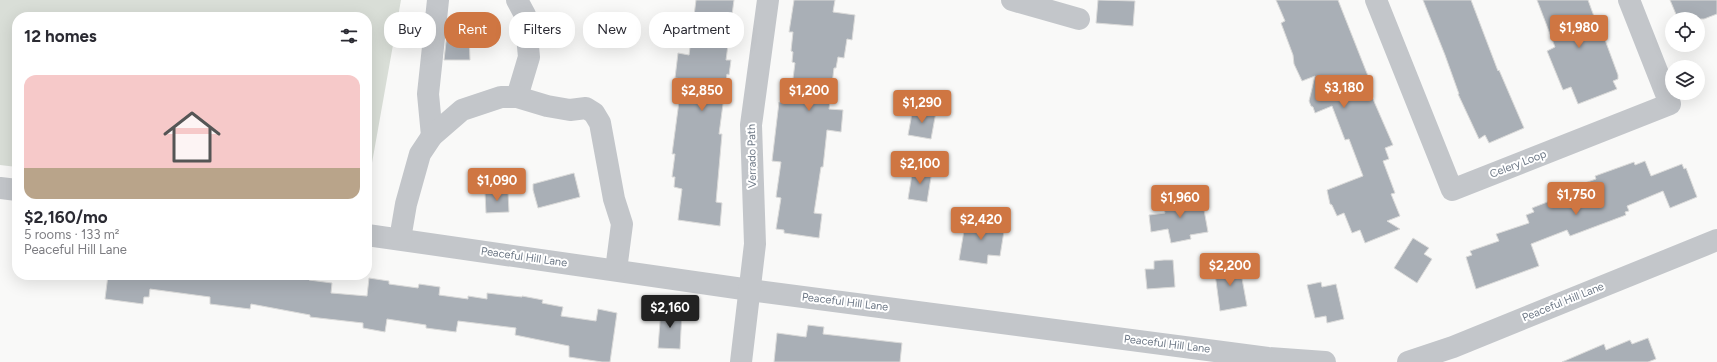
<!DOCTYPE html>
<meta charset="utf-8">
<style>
:root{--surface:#fff;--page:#f7f7f7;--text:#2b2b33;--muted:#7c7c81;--line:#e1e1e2;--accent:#cf7642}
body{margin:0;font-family:Figtree,sans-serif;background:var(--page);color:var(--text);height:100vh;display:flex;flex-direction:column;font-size:15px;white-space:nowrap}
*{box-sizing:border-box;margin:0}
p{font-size:13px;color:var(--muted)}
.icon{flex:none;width:22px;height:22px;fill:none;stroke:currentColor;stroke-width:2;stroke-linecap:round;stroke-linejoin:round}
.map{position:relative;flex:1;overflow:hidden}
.panel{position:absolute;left:12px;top:12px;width:360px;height:268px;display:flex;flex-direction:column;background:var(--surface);border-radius:16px;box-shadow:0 4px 16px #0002}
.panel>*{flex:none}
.hud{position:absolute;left:384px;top:12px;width:380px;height:36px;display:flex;gap:8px}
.fabs{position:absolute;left:1665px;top:12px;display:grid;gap:8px}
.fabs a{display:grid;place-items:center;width:40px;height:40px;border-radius:50%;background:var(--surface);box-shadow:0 4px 16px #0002;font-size:20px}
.price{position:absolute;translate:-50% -34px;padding:0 9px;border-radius:4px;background:var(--accent);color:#fff;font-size:13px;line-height:26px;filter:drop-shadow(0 1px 2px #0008)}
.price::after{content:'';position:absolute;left:50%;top:24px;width:12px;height:9px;margin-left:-6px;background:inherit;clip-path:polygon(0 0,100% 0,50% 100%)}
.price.on{background:#222;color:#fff}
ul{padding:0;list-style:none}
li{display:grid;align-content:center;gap:8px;height:212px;padding:0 12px}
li+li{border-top:1px solid var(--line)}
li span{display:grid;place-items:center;height:124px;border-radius:12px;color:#555}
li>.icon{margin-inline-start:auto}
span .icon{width:72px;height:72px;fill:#fffc;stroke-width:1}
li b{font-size:17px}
h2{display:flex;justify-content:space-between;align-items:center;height:48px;padding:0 12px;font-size:17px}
.tag{padding:0 14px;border-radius:16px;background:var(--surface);box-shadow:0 4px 16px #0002;font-size:14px;line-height:36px}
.tag.on{background:var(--accent);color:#fff}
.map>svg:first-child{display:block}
</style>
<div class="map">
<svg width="1717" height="362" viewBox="0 0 1717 362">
<rect width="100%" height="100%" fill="#f9f9f8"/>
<polygon fill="#d9ded7" points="0,0 401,0 367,191 367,17 17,17 17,167 0,165"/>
<g fill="#a9afb6" stroke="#dbdbda">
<polygon points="696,0 734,0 726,60 731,60 729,75 727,74 719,134 722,134 716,202 722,203 720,226 678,220 682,189 674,187 675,177 672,177 675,154 672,154 682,79 675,78 678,53 689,55"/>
<polygon points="794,0 835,0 833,12 855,15 852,40 847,39 844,58 838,57 836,68 834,68 829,109 843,110 841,132 827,130 823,167 821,167 814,213 822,214 819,238 784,233 784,230 776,229 781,198 776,197 781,162 772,161 779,102 790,102 795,63 792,62 793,52 791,51 793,32 789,32"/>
<polygon points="1098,0 1135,1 1133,26 1096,23"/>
<polygon points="1276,0 1338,0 1370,81 1366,83 1393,145 1385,148 1389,159 1383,161 1395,193 1391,194 1400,216 1387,221 1400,229 1365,243 1360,230 1352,233 1344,213 1337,216 1332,205 1330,204 1327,190 1363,176 1349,139 1345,140 1332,106 1315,113 1313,107 1311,106 1309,101 1315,76 1302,81 1294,64 1293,55 1281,23 1285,21"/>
<polygon points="1423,0 1471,0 1498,71 1499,70 1524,128 1489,143 1485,135 1479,139 1458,94 1459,94 1445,55"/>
<polygon points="1537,0 1588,0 1599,30 1601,29 1618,75 1618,79 1613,81 1617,89 1578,104 1571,87 1563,90 1547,51 1555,47"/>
<polygon points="1670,0 1717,0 1717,14 1704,19 1678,19"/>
<polygon points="447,33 469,34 470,60 444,60"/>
<polygon points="913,108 936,112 931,139 908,135"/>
<polygon points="1645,161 1651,176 1682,164 1684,169 1686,168 1697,197 1670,208 1663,191 1627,206 1629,211 1625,212 1626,215 1570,236 1567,230 1531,244 1539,266 1476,289 1466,257 1472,255 1470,251 1499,241 1496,234 1529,223 1526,215 1534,212 1532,208 1555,199 1554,194 1596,179 1595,176 1634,162 1635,165"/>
<polygon points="913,168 932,171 927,202 908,199"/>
<polygon points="574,173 580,197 538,208 533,190 533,184"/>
<polygon points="508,192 509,212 486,213 485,193"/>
<polygon points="1190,195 1192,206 1203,204 1208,232 1190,235 1191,239 1171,243 1168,229 1151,232 1149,215 1165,213 1162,200"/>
<polygon points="966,219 1005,225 1000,256 988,255 987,264 959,260"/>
<polygon points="1413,238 1429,248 1424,254 1432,259 1417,283 1394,268"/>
<polygon points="1164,260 1173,260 1175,287 1147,289 1145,269 1154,269 1154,261"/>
<polygon points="1239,262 1247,306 1220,311 1214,266"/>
<polygon points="108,275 232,275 263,279 264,275 310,275 309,280 332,283 331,293 367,296 369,278 389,281 389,284 418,288 419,284 440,287 439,295 468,299 468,296 487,299 487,293 522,297 522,296 543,300 542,303 563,307 561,316 596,321 598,309 617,313 610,362 602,362 569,357 569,346 515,335 516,328 458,321 456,332 426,328 426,325 387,319 385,332 363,328 363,323 310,317 310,315 251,304 250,309 210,304 210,297 150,289 149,297 144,297 143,304 105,299"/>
<polygon points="1321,282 1322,287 1336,284 1344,319 1327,323 1326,316 1315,318 1307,285"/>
<polygon points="661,309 682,311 680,349 658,348"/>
<polygon points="808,325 824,327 823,334 902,343 900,362 774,362 777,333 806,337"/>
<polygon points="1648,338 1656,359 1648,362 1562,362 1604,344 1606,350 1630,340 1632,344"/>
</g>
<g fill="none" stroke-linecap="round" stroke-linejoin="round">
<g stroke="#c3c6ca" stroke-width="22">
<polyline points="517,0 525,15 529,57 517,97"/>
<polyline points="1012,0 1079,19"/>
<polyline points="1376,0 1452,190 1670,104 1629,0"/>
<polyline points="432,136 428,94 438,0"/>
<polyline points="0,188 17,190"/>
<polyline points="367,235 750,290 1268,358 1325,362"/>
<polyline points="400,239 406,204 420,154 432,136 462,110 501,97 517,97 547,106 570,110 586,108 594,113 600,123 614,199 622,224 616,270"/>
<polyline points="741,362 755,244 751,125 768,0"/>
<polyline points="1408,362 1453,347 1717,240"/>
</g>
</g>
<g text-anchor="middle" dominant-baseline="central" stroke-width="4" stroke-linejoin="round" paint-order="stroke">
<g font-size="11" fill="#6c7785" stroke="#fff">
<text transform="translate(752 156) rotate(-91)">Verrado Path</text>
<text transform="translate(1518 164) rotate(-21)">Celery Loop</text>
<text transform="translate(524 257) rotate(8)">Peaceful Hill Lane</text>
<text transform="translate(845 302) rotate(7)">Peaceful Hill Lane</text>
<text transform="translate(1563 302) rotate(-22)">Peaceful Hill Lane</text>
<text transform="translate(1167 344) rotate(7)">Peaceful Hill Lane</text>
</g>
</g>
</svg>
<div class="fabs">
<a><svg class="icon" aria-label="locate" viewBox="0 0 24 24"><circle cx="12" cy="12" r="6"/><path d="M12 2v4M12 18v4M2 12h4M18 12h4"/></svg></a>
<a><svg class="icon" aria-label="layers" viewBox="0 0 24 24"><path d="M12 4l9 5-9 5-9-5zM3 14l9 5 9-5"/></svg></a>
</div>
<b class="price" style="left:1579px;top:49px">$1,980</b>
<b class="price" style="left:1344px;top:109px">$3,180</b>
<b class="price" style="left:702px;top:112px">$2,850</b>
<b class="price" style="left:809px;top:112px">$1,200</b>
<b class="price" style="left:922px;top:124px">$1,290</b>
<b class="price" style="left:920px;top:185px">$2,100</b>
<b class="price" style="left:497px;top:202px">$1,090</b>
<b class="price" style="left:1576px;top:216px">$1,750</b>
<b class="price" style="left:1180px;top:219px">$1,960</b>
<b class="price" style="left:981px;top:241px">$2,420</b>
<b class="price" style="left:1230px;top:287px">$2,200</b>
<b class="price on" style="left:670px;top:329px">$2,160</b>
<div class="hud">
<a class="tag">Buy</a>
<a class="tag on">Rent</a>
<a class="tag">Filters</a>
<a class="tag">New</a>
<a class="tag">Apartment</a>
</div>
<section class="panel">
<h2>12 homes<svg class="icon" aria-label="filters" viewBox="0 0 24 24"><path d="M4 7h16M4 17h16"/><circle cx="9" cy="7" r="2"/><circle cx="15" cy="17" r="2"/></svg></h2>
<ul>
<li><span style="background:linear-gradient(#f6c9c9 75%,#b9a48a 0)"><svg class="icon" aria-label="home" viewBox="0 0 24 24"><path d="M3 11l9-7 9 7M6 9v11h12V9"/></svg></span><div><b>$2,160/mo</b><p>5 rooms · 133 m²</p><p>Peaceful Hill Lane</p></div></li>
</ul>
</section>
</div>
